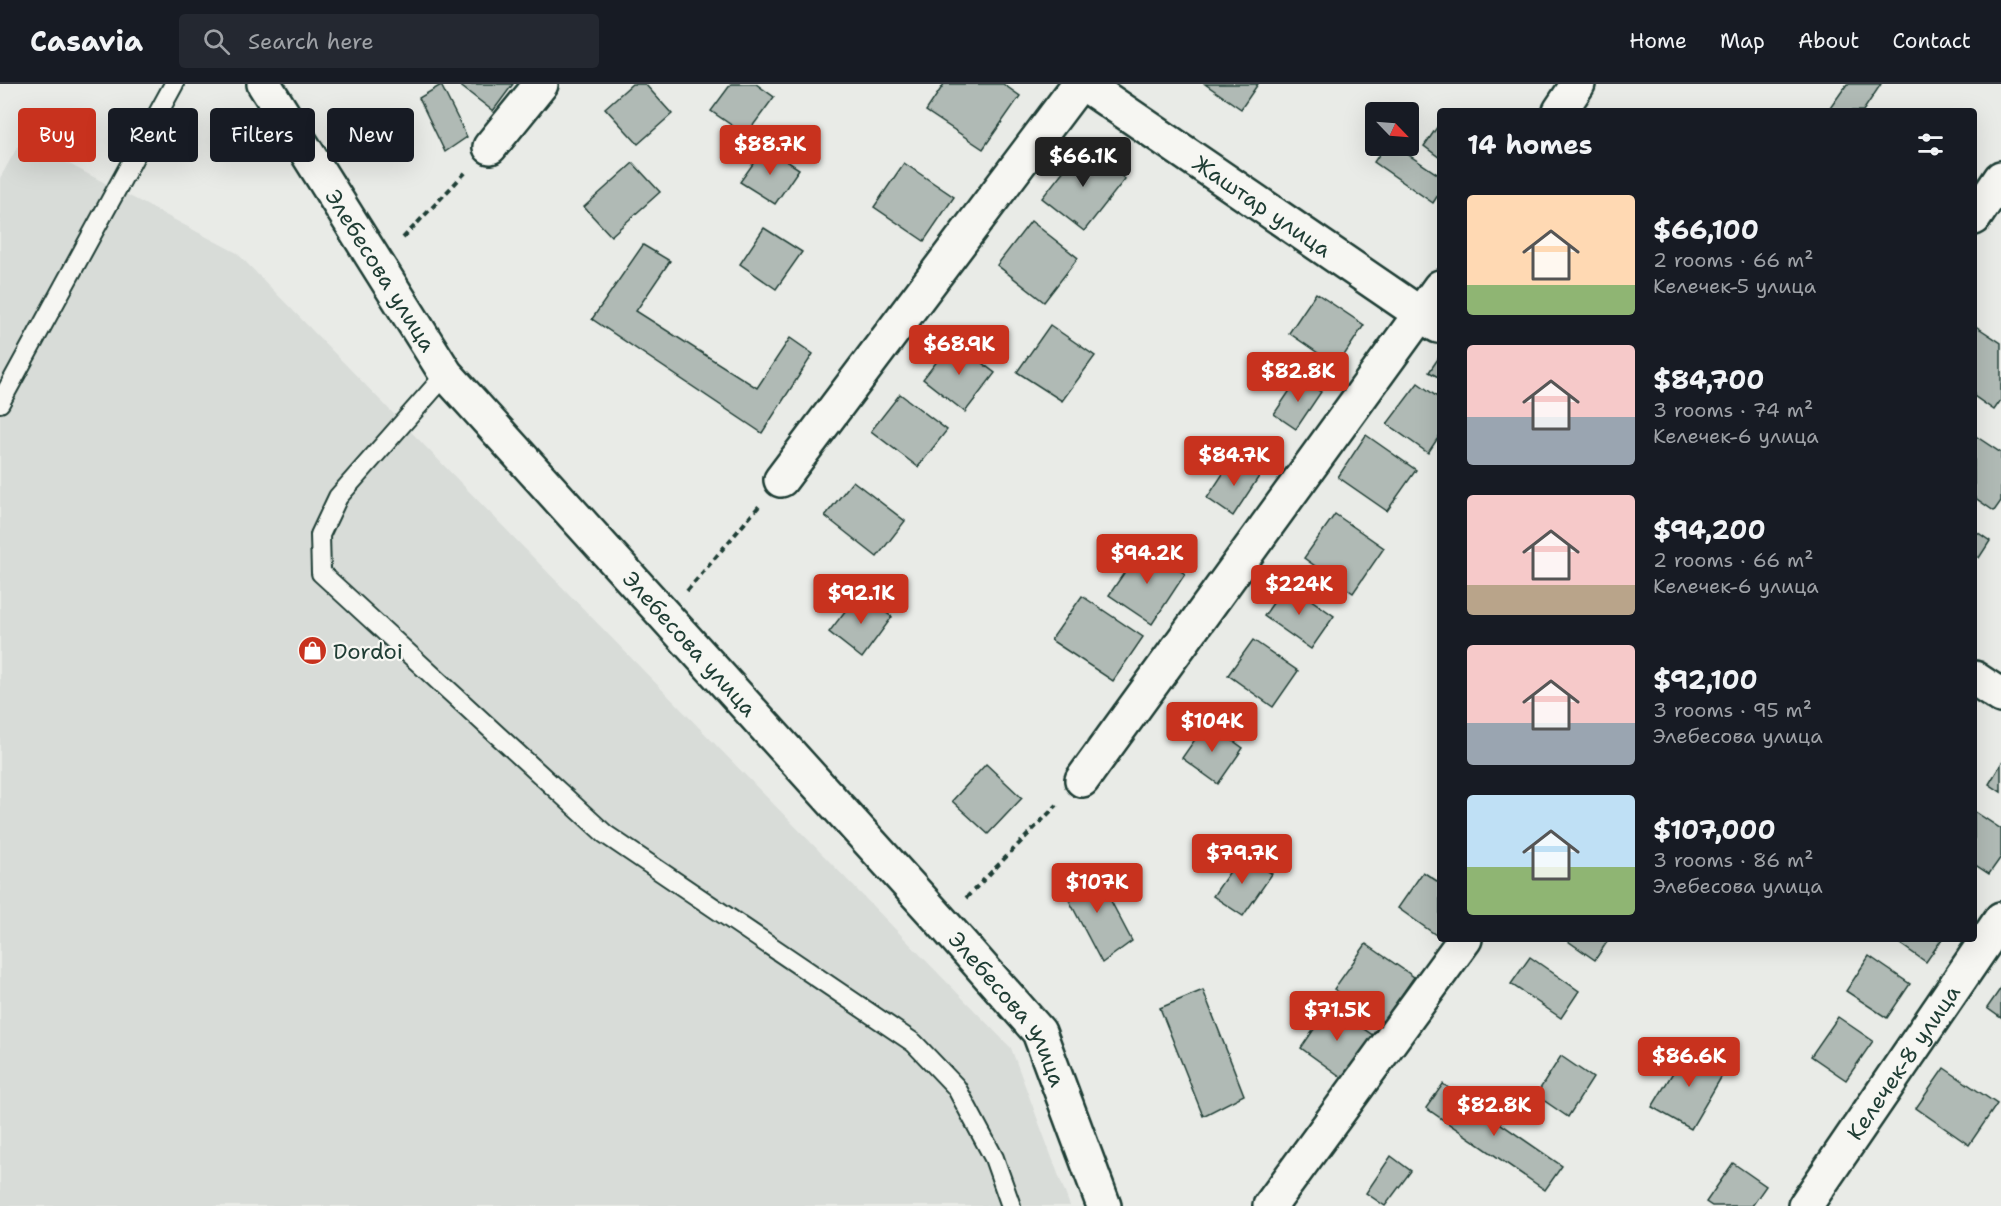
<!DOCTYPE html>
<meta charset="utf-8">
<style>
:root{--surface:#171b24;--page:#242831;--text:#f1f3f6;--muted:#9ea1a6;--line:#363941;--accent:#c8321e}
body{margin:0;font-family:"Shantell Sans",sans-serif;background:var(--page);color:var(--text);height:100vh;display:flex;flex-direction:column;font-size:22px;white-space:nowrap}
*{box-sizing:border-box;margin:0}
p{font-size:20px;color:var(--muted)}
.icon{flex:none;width:33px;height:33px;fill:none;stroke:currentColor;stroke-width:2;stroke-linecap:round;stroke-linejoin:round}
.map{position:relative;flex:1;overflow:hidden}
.sheet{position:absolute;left:1437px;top:24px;width:540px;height:834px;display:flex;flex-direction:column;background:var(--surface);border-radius:6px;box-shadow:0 6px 24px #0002}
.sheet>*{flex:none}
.hud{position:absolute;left:18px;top:24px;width:570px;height:54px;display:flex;gap:12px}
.needle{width:39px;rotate:115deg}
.tools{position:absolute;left:1365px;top:18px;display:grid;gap:12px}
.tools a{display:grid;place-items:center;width:54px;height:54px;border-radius:6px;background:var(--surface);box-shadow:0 6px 24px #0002;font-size:30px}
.price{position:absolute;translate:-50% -51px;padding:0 14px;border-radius:6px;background:var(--accent);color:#fff;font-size:20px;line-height:39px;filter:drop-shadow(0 2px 3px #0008)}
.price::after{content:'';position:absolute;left:50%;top:36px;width:18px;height:14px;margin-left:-9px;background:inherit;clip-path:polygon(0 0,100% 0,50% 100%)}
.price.selected{background:#222;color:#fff}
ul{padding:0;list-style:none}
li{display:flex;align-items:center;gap:18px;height:150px;padding:0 30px}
li span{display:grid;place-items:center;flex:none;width:168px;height:120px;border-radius:6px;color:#555}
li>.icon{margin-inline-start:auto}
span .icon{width:72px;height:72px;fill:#fffc;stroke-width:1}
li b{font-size:26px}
h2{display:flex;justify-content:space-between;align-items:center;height:72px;padding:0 30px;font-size:26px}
.chip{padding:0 21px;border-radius:6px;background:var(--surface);box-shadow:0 6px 24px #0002;font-size:21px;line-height:54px}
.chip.selected{background:var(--accent);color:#fff}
header{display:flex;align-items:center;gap:36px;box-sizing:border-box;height:84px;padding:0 30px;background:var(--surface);border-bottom:2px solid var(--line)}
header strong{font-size:28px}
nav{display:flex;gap:33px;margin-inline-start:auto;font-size:21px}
.search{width:420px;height:54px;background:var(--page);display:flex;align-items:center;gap:15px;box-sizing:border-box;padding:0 21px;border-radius:6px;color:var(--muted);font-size:22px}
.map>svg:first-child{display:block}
</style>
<header>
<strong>Casavia</strong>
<div class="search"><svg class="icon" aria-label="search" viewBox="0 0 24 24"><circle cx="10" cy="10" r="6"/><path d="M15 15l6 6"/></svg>Search here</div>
<nav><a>Home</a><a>Map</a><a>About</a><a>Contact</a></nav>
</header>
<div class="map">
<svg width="2001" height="1122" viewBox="0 0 2001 1122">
<rect width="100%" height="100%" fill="#e9ebe7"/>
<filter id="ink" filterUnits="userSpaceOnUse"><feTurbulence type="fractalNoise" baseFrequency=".0167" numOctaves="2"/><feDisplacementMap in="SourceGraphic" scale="12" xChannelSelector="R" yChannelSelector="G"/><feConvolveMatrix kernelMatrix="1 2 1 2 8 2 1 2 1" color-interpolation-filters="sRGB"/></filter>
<g filter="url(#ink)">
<polygon fill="#d8dcd8" points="22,55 237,169 1011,964 1070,1122 0,1122 0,94"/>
<g fill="#b0bab5" stroke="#1f3d34" stroke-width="1.5">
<polygon points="458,0 513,0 493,27"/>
<polygon points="632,0 645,0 672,30 638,60 605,24"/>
<polygon points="731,0 756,0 774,13 746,51 711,27"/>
<polygon points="944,0 1003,0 1020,12 983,65 926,27"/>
<polygon points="1205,0 1258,0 1241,25"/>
<polygon points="1847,0 1881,0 1863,27 1828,27"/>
<polygon points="441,1 467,53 445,68 419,14"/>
<polygon points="1440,39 1440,74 1424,62"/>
<polygon points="1083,62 1125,95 1084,147 1042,114"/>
<polygon points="1385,62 1395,62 1440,92 1440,108 1433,119 1374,78"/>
<polygon points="765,63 799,85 775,120 740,98"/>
<polygon points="633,79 660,108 611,152 584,123"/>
<polygon points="904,79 954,113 924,157 874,123"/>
<polygon points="1031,137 1078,174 1044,218 997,181"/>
<polygon points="764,144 802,168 776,205 740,180"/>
<polygon points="643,161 670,177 636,227 757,304 790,254 813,270 762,349 592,235"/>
<polygon points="1316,209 1364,241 1337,282 1289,249"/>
<polygon points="1050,241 1095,272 1062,317 1017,288"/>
<polygon points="1974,241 2001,259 2001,316 1994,326 1974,312"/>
<polygon points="953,257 995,289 965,328 923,295"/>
<polygon points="1440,272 1440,294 1429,288"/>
<polygon points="1299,293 1321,308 1296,345 1274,330"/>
<polygon points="1418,299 1440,315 1440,351 1428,369 1387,340"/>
<polygon points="900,310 947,346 918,383 871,347"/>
<polygon points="1366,351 1416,386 1387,427 1338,393"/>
<polygon points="1974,351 2001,369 2001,417 1994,427 1974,413"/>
<polygon points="1234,373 1260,391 1233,432 1207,414"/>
<polygon points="853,397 905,437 877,473 825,432"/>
<polygon points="1335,430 1384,464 1353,509 1304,474"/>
<polygon points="1974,446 1990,457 1979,474 1974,470"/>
<polygon points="1143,461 1185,490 1152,540 1109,511"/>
<polygon points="1287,499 1334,532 1311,565 1264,532"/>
<polygon points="859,509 892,533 862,574 829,548"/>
<polygon points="1082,512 1143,553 1113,597 1051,556"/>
<polygon points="1253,556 1298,587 1273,623 1228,591"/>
<polygon points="1207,638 1243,664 1218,700 1182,674"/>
<polygon points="986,680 1022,714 988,750 952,717"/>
<polygon points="2001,680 2001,708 1989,700"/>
<polygon points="1974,727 2001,745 2001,773 1989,790 1974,780"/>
<polygon points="1242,770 1272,790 1243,832 1213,812"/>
<polygon points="1092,781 1132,857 1102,879 1061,801"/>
<polygon points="1423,788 1440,799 1440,845 1436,851 1398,824"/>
<polygon points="1565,855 1609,855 1595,876"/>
<polygon points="1893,855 1942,855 1926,878"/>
<polygon points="1366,860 1414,893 1383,938 1334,905"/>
<polygon points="1869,872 1910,900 1887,934 1846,907"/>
<polygon points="1530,873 1579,907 1561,934 1511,900"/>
<polygon points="2001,904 2001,934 1987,924"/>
<polygon points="1203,906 1244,1011 1203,1032 1160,924"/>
<polygon points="1330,922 1374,952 1344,995 1301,964"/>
<polygon points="1838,933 1873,957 1846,996 1811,972"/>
<polygon points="1689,962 1726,985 1691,1045 1652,1023"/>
<polygon points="1561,972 1593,994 1568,1033 1536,1011"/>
<polygon points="1944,984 1997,1020 1969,1061 1916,1024"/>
<polygon points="1443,1000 1562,1082 1545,1106 1426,1024"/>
<polygon points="1391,1072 1411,1087 1385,1122 1366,1109"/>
<polygon points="1733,1079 1766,1102 1752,1122 1712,1122 1706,1118"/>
</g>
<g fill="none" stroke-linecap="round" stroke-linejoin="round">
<defs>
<g id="service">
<polyline points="446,290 338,413 320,451 321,489 605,750 914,959 956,1003 994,1074 1011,1122"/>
<polyline points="0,319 174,0"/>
</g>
<g id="minor">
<path id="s1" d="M 1084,0 L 1438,242"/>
<polyline points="1560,27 1578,0"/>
<polyline points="490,63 541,0"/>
<polyline points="1974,134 2001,94"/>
<polyline points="781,396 1079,0"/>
<polyline points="1974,594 2001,612"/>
<polyline points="1082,696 1440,203"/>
<polyline points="1270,1122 1465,855"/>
<path id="s2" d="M 1805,1122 L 2001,835"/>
</g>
<g id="primary">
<path id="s3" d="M 264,0 L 446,290 L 942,838 L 1039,948 L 1104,1122"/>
</g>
</defs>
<use href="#service" stroke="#1f3d34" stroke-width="22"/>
<use href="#minor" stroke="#1f3d34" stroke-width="38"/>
<use href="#primary" stroke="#1f3d34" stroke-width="38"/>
<g stroke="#1f3d34" stroke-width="4" stroke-dasharray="6 4.5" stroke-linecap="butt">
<polyline points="403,154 466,88"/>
<polyline points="687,507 760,421"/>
<polyline points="966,814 1057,721"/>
</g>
<use href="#service" stroke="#f6f6f2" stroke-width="18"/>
<use href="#minor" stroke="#f6f6f2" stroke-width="33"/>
<use href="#primary" stroke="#f6f6f2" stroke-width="33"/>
</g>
</g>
<defs>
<symbol id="shop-disc" viewBox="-11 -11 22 22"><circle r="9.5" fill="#c8321e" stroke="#f6f6f2"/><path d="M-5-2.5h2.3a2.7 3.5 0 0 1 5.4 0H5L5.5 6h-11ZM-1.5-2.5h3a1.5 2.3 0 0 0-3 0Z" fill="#fff"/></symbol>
</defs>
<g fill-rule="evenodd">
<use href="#shop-disc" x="296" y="550" width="33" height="33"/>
</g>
<g text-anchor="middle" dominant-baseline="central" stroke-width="4.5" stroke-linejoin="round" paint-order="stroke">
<g font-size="22" fill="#1f3d34" stroke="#f6f6f2">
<text stroke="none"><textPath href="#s1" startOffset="216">Жаштар улица</textPath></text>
<text stroke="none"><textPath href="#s3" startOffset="220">Элебесова улица</textPath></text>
<text stroke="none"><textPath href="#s3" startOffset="706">Элебесова улица</textPath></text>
<text stroke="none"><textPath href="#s3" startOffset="1192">Элебесова улица</textPath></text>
<text stroke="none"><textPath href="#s2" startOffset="174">Келечек-8 улица</textPath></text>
</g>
<g font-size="22" fill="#1f3d34" stroke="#f6f6f2" text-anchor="start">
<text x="333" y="567">Dordoi</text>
</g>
</g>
</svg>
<div class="tools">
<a><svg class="needle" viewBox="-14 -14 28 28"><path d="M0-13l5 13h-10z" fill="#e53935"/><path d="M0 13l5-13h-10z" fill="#9ea1a6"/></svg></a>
</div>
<b class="price" style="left:770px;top:92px">$88.7K</b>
<b class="price selected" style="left:1083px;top:104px">$66.1K</b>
<b class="price" style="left:959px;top:292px">$68.9K</b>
<b class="price" style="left:1298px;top:319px">$82.8K</b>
<b class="price" style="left:1234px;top:403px">$84.7K</b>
<b class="price" style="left:1147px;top:501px">$94.2K</b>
<b class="price" style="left:1299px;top:532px">$224K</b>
<b class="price" style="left:861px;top:541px">$92.1K</b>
<b class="price" style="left:1212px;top:669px">$104K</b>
<b class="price" style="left:1242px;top:801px">$79.7K</b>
<b class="price" style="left:1097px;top:830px">$107K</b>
<b class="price" style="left:1337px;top:958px">$71.5K</b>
<b class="price" style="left:1689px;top:1004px">$86.6K</b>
<b class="price" style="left:1494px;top:1053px">$82.8K</b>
<div class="hud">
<a class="chip selected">Buy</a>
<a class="chip">Rent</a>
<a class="chip">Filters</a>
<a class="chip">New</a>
</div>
<section class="sheet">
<h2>14 homes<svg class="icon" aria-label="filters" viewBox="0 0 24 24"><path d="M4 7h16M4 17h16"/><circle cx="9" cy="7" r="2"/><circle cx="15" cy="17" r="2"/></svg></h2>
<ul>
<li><span style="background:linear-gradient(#ffd9b3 75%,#8fb573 0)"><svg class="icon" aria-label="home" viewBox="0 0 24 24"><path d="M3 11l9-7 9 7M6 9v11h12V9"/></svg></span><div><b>$66,100</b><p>2 rooms · 66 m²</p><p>Келечек-5 улица</p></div></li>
<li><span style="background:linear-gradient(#f6c9c9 60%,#9aa5b1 0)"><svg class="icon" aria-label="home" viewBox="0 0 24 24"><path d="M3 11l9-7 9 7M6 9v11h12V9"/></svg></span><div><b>$84,700</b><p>3 rooms · 74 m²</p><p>Келечек-6 улица</p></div></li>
<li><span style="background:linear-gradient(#f6c9c9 75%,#b9a48a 0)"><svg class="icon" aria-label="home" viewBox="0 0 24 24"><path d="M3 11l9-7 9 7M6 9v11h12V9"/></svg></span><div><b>$94,200</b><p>2 rooms · 66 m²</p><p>Келечек-6 улица</p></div></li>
<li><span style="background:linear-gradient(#f6c9c9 65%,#9aa5b1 0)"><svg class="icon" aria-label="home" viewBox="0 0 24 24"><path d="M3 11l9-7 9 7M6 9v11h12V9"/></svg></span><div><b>$92,100</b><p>3 rooms · 95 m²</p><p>Элебесова улица</p></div></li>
<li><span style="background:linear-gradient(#bfe0f5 60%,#8fb573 0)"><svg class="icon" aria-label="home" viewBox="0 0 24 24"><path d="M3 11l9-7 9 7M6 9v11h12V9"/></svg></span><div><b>$107,000</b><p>3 rooms · 86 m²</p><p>Элебесова улица</p></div></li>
</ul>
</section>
</div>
